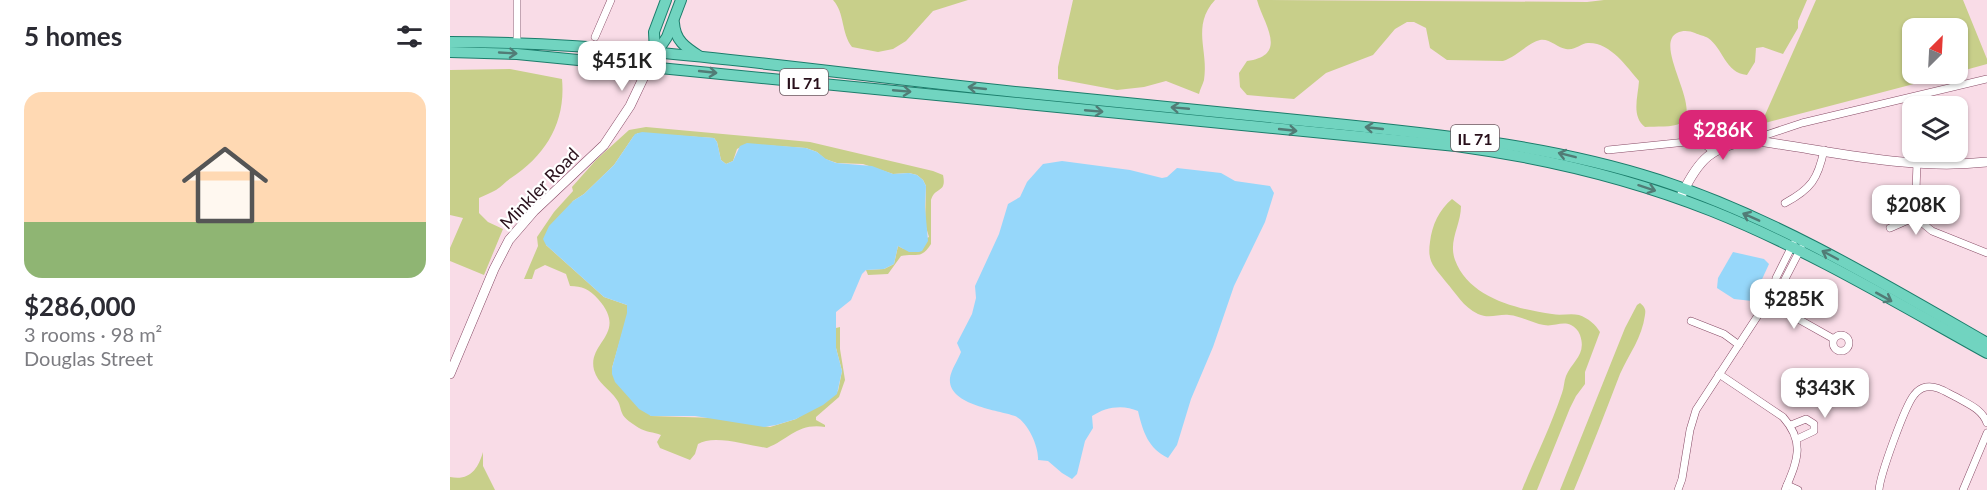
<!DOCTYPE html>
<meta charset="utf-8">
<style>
:root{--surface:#fff;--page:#f2f2f3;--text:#2b2b33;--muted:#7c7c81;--accent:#db2777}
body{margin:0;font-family:Lato,sans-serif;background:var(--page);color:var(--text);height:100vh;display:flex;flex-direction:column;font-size:22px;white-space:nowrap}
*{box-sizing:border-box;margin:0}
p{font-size:20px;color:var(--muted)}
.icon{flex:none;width:33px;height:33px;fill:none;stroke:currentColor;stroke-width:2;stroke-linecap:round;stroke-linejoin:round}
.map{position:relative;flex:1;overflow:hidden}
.side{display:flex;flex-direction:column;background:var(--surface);width:450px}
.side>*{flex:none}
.needle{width:39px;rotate:24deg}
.tools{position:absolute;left:1452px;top:18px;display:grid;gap:12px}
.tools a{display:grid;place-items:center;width:66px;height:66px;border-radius:12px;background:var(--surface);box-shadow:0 2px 4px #0004;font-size:30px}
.price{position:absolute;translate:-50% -51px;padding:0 14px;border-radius:12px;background:#fff;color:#222;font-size:20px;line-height:39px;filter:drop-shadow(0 2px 3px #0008)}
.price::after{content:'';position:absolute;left:50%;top:36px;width:18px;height:14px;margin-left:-9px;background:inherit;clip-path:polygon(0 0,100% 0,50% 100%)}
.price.active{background:var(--accent);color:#fff}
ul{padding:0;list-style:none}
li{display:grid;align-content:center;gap:12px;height:318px;padding:0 24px}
li span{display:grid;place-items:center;height:186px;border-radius:18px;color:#555}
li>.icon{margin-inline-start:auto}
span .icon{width:108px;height:108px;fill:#fffc;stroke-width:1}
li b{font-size:26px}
h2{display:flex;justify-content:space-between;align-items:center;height:72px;padding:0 24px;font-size:26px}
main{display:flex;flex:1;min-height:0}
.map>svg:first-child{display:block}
</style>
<main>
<section class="side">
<h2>5 homes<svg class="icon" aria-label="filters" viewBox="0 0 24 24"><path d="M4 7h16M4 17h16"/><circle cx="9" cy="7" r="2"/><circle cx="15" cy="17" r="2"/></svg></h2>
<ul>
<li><span style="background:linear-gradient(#ffd9b3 70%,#8fb573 0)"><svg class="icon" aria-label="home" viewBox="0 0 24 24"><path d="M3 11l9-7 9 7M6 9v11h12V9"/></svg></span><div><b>$286,000</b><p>3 rooms · 98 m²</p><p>Douglas Street</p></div></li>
</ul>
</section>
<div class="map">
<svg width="1537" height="490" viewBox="0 0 1537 490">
<rect width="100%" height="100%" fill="#f9dce7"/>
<g fill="#c8cf8a">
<path d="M 383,0 L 518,0 L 483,11 L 456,41 L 443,49 L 428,52 L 402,47 C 391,33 395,13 383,0 Z"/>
<path d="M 623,0 L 765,0 C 741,26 759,51 754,80 C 753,84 750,89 749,94 L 716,81 L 694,87 L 667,90 L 608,79 L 608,67 Z"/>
<path d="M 807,0 L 1137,2 L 1154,0 L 1357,0 L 1348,21 L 1348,28 L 1333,54 L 1313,47 L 1306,48 L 1305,62 L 1297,75 C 1275,73 1273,48 1258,38 C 1255,36 1249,35 1245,33 C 1240,31 1233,30 1227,33 C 1203,45 1253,110 1231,123 C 1223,128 1205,126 1195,127 C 1181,116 1188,97 1189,81 C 1177,67 1160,42 1138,43 C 1131,43 1125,51 1116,49 C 1108,48 1099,38 1090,40 C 1078,43 1066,57 1053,61 L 997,60 L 980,48 L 976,28 L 964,22 L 957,22 L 945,29 L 923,55 L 876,73 L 844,99 L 797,95 L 790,87 L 789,73 L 797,61 C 839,55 814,25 807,0 Z"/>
<polygon points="1366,0 1513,0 1537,59 1537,64 1508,72 1508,28 1462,28 1462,74 1502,74 1311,124"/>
<path d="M 60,69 L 112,79 C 116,122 96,155 61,178 C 56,181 52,186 46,190 C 41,193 35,195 29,198 L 29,213 L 38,222 L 53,229 L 34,275 L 0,261 L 0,248 L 13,218 L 0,215 L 0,70 Z"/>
<path d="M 196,127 L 360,142 L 483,171 L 493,175 C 497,194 485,186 481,200 L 481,244 C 471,260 466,253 451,256 L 438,274 L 418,275 L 416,270 L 434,269 L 444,264 L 448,246 L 454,249 L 479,237 L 475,224 L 476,186 L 473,180 L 467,175 L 459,173 L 443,174 L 413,164 L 387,163 L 375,159 L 367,152 L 356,148 L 297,144 L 287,149 L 283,161 L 276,164 L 271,160 L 267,142 L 264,138 L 188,133 L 183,137 L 164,165 L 134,194 L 123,201 L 96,245 L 154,297 L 177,305 L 178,313 L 162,368 L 201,416 L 266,418 L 320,427 L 346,419 L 388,391 L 392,371 L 386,348 L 386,328 L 390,327 L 390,349 L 395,380 L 389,397 L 366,417 L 366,420 L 375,425 L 375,427 C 347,423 340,439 317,448 C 298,445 263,434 248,444 L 245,454 L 240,460 L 210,448 L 207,442 L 211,435 C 204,432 195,432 189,428 C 183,424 174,419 172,413 C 170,408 170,404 167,400 C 159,388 148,384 144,370 C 137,342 179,334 148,299 C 139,289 132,286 120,286 L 116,274 L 95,265 L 85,270 L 82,279 L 74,279 L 88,246 L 87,237 L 104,212 L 123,191 L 122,187 L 146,160 L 179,130 Z"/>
<path d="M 1002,199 L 1011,206 C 1011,225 998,241 1005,260 C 1019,298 1067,309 1102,314 C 1111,316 1120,313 1129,315 C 1138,318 1146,325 1150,332 L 1135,372 L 1135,384 L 1126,396 L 1120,408 L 1087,490 L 1072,490 C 1085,458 1101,426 1112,393 C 1114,388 1114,381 1116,376 C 1122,361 1137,355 1130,335 C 1128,330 1125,327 1121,325 C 1112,321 1103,327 1094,325 C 1082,323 1071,316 1059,315 C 1048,314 1039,319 1028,314 C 1013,307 1006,293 996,282 C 984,266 977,263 980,242 C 982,225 989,210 1002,199 Z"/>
<path d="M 1190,303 C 1195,307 1196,310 1195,315 C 1192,338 1179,354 1170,374 C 1155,413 1140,452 1124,490 L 1110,490 L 1175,328 L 1187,305 Z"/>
<path d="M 33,452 L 33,466 L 45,490 L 0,490 L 0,477 C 20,481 28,469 33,452 Z"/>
</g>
<g fill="#96d7fa">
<polygon points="192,132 264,138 267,142 271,160 276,164 283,161 290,146 297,143 356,148 367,152 376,159 386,163 422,166 443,174 459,173 467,175 473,180 476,186 475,207 478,241 472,251 469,252 459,252 448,246 444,264 434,269 416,270 412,274 401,300 386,312 386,348 392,371 387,394 373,405 346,419 326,425 314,427 245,416 201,416 189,409 165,382 162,374 162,368 177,313 177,305 154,297 96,245 93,239 99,226 123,201 134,194 164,165 185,134"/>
<path d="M 612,161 L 680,170 L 712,178 L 717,177 L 727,168 L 771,173 L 785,181 L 820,186 L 824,193 L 815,222 L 784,286 L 763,347 L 741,399 L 727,445 L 718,458 C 698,448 693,432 688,411 C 673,404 655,407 642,416 L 643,428 L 635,441 L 627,474 L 622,479 L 612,473 L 598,461 L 588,460 C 589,447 578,422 565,416 C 548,410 497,405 500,378 C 501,370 508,360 511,352 L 507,343 L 522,314 L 526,298 L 525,286 L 549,234 L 558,204 L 570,197 L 577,182 L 593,164 Z"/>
<polygon points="1283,252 1314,259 1319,264 1302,301 1284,299 1267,288 1268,278"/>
</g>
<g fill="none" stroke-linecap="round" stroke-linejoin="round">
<defs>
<g id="street">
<polyline points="145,37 161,0"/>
<polyline points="67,42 67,0"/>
<polyline points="1301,140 1352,123 1537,79"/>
<polyline points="1158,150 1246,141 1253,143 1263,151"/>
<polyline points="1467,163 1465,217 1482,231 1537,253"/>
<path d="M 1335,203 C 1361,189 1368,179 1374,150"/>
<polyline points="1440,228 1465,217"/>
<polyline points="1323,292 1326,278 1343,244"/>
<polyline points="1318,302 1382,338"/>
<polyline points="1241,321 1274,334 1289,345"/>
<circle cx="1391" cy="343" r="8"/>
<path d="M 1269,374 L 1333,417 C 1356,443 1347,461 1335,490"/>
<polyline points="1341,425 1356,419 1364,424 1364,431 1347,439"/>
<polyline points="1337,485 1348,490"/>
<polyline points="1228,490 1232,479 1240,430 1246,410 1322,294 1334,281 1351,248"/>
<path d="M 1429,490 C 1430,475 1455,406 1464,395 C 1467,391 1471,388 1476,387 C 1487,385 1497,393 1506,397 C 1518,404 1532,409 1537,423"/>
<polyline points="1513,490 1537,433"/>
</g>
<g id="secondary">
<path d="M 1232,194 C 1249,159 1261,147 1300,140 C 1378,150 1458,171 1537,162"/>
<polyline points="0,374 44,269 59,240 84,211 154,145 180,106 199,66"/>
</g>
<g id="primary">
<path d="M 224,23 C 225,40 235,47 249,56"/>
<path d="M 0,42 C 196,42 392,76 587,94 C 690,104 793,114 896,125 C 1002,136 1107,147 1209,180 C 1325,218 1431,282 1537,343"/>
<path d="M 0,52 L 67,54 L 1006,146 C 1094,158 1179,178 1262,211 C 1357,249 1447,303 1537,353"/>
<polyline points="205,53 204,32 216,0"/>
<polyline points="203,58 217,37 231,0"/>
</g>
</defs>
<use href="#street" stroke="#874b66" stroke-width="8"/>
<use href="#secondary" stroke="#874b66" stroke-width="10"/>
<use href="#primary" stroke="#1b7d6b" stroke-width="12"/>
<use href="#street" stroke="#fff" stroke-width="7"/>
<use href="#secondary" stroke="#fff" stroke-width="9"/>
<use href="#primary" stroke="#71d4c0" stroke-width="10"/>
</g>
<defs><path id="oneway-shaft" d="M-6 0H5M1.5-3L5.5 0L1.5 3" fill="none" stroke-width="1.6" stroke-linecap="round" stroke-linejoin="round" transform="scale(1.5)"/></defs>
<g stroke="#517c76">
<use href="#oneway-shaft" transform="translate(58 53) rotate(3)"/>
<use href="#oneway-shaft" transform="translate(258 72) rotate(6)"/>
<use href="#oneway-shaft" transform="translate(527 88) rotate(-174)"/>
<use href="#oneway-shaft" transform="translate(452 91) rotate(5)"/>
<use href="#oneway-shaft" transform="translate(730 108) rotate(-175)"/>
<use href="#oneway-shaft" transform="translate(644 111) rotate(5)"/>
<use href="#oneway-shaft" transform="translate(924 128) rotate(-174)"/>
<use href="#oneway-shaft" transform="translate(838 130) rotate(6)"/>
<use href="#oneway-shaft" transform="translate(1117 155) rotate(-166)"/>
<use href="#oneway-shaft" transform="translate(1197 188) rotate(18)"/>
<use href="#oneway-shaft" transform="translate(1301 217) rotate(-156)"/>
<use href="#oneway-shaft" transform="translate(1380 255) rotate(-152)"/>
<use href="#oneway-shaft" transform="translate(1434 297) rotate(29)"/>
</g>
<g text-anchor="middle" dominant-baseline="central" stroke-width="4.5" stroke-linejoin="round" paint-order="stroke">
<g fill="#fff" stroke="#69585f" stroke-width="1.5">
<rect x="330" y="69" width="48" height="26" rx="4.5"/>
<rect x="1001" y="125" width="48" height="26" rx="4.5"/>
</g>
<g font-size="16" font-weight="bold" fill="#29101b">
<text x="354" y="82">IL 71</text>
<text x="1025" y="138">IL 71</text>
</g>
<g font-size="18" fill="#29101b" stroke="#fff">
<text transform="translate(89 188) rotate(-46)">Minkler Road</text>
</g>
</g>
</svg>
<div class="tools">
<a><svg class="needle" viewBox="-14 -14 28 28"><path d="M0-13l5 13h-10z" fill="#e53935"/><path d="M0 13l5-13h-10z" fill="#7c7c81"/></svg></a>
<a><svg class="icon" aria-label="layers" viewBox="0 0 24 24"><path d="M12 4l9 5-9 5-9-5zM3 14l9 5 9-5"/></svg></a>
</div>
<b class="price" style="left:172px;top:92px">$451K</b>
<b class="price active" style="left:1273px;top:161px">$286K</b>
<b class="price" style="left:1466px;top:236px">$208K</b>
<b class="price" style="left:1344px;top:330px">$285K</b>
<b class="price" style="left:1375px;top:419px">$343K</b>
</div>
</main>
